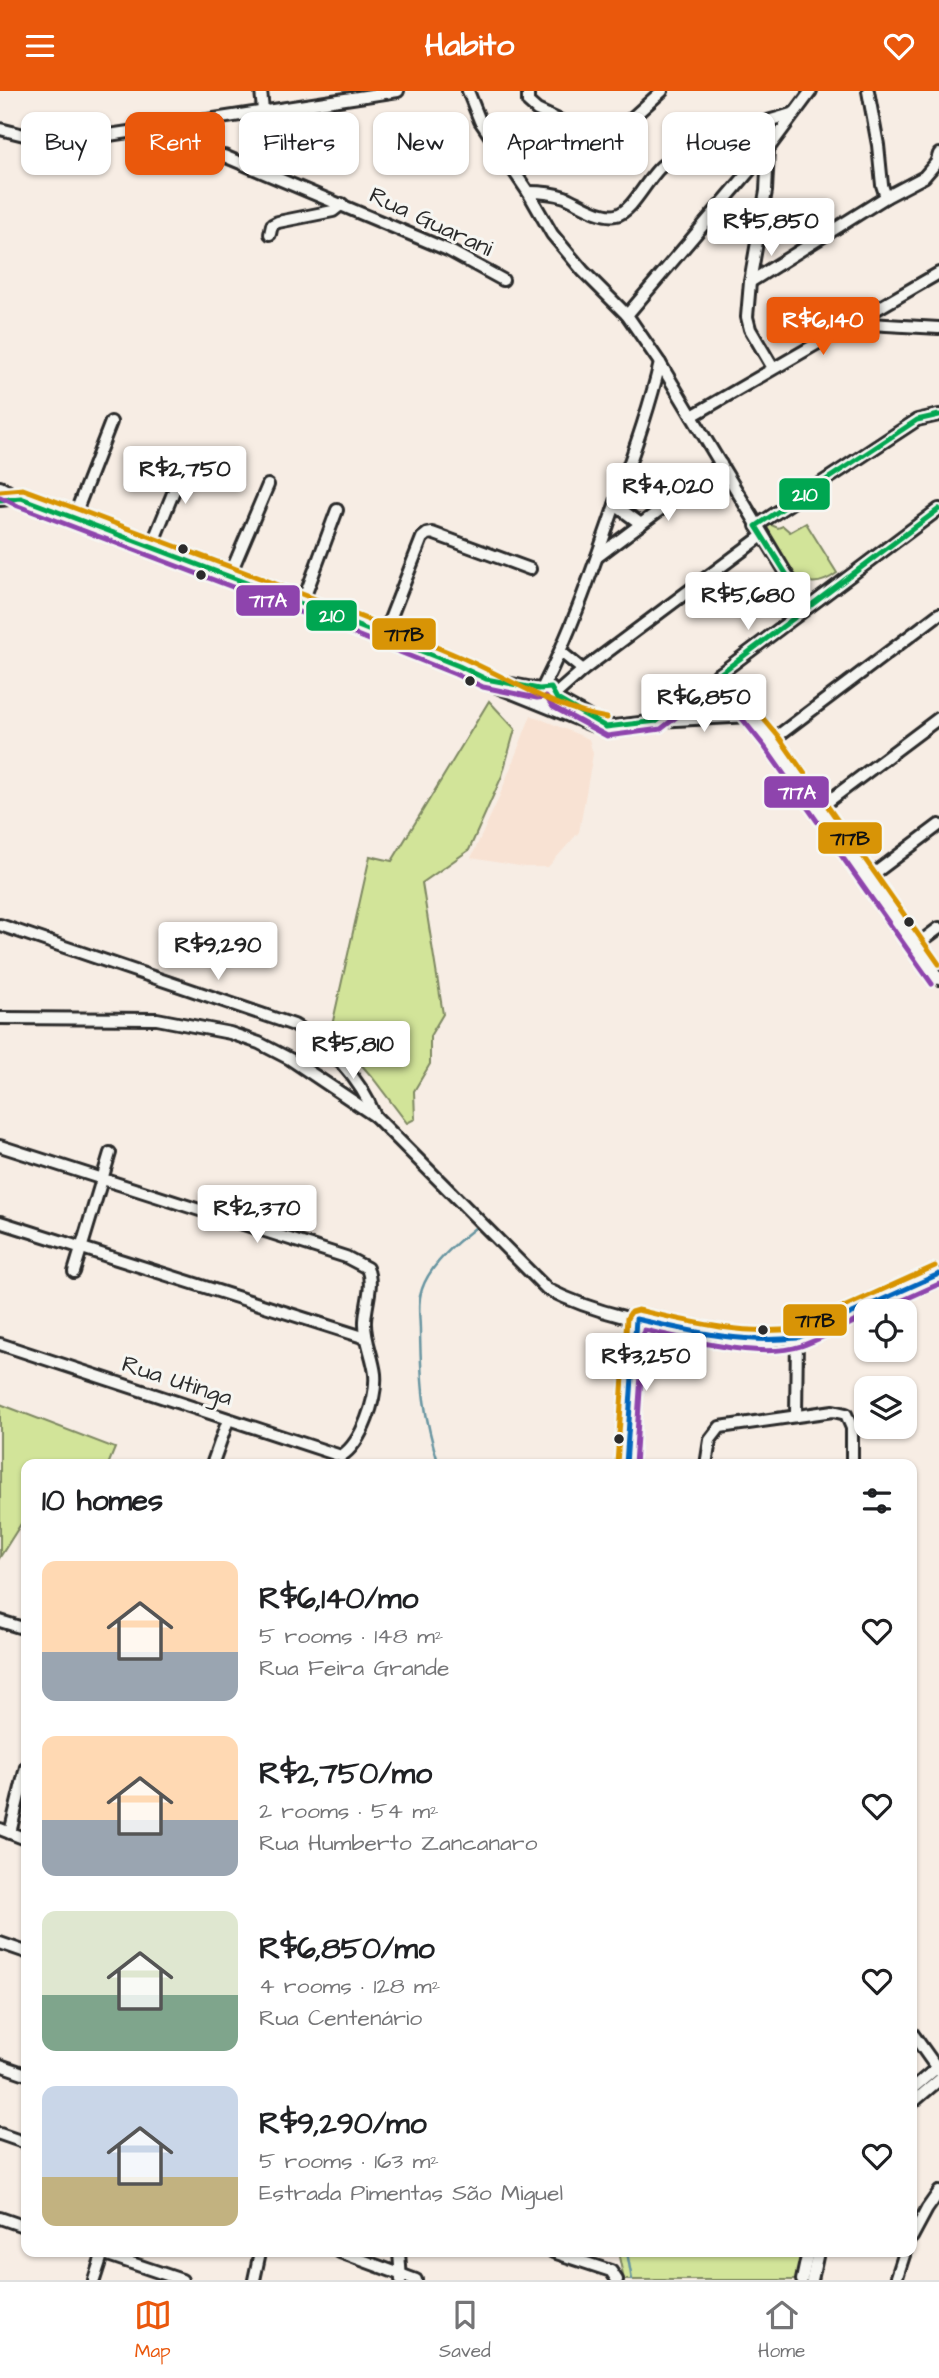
<!DOCTYPE html>
<meta charset="utf-8">
<style>
:root{--surface:#fff;--page:#f6f6f6;--text:#202124;--muted:#757577;--line:#e0e0e0;--accent:#ea580c}
body{margin:0;font-family:"Architects Daughter",sans-serif;background:var(--page);color:var(--text);height:100vh;display:flex;flex-direction:column;font-size:26px;white-space:nowrap}
*{box-sizing:border-box;margin:0}
p{font-size:23px;color:var(--muted)}
.icon{flex:none;width:38px;height:38px;fill:none;stroke:currentColor;stroke-width:2;stroke-linecap:round;stroke-linejoin:round}
.map{position:relative;flex:1;overflow:hidden}
.details{position:absolute;left:21px;top:1368px;width:896px;height:798px;display:flex;flex-direction:column;background:var(--surface);border-radius:14px;box-shadow:0 2px 5px #0004}
.details>*{flex:none}
.banner{position:absolute;left:21px;top:21px;width:898px;height:63px;display:flex;gap:14px}
.tools{position:absolute;left:854px;top:1208px;display:grid;gap:14px}
.tools a{display:grid;place-items:center;width:63px;height:63px;border-radius:14px;background:var(--surface);box-shadow:0 2px 5px #0004;font-size:35px}
.price{position:absolute;translate:-50% -60px;padding:0 16px;border-radius:7px;background:#fff;color:#222;font-size:23px;line-height:46px;filter:drop-shadow(0 2px 4px #0008)}
.price::after{content:'';position:absolute;left:50%;top:42px;width:21px;height:16px;margin-left:-10px;background:inherit;clip-path:polygon(0 0,100% 0,50% 100%)}
.price.on{background:var(--accent);color:#fff}
ul{padding:0;list-style:none}
li{display:flex;align-items:center;gap:21px;height:175px;padding:0 21px}
li span{display:grid;place-items:center;flex:none;width:196px;height:140px;border-radius:14px;color:#555}
li>.icon{margin-inline-start:auto}
span .icon{width:84px;height:84px;fill:#fffc;stroke-width:1}
li b{font-size:30px}
h2{display:flex;justify-content:space-between;align-items:center;height:84px;padding:0 21px;font-size:30px}
.tag{padding:0 24px;border-radius:14px;background:var(--surface);box-shadow:0 2px 5px #0004;font-size:24px;line-height:63px}
.tag.on{background:var(--accent);color:#fff}
header{display:flex;justify-content:space-between;align-items:center;height:91px;padding:0 21px;background:var(--accent);color:#fff;font-size:32px;font-weight:800}
.tab-bar{display:flex;justify-content:space-around;align-items:center;height:98px;border-top:2px solid var(--line);background:var(--surface);font-size:19px;color:var(--muted)}
.tab-bar a{display:grid;justify-items:center;gap:4px}
.tab-bar .on{color:var(--accent)}
.map>svg:first-child{display:block}
</style>
<header><svg class="icon" aria-label="menu" viewBox="0 0 24 24"><path d="M4 6h16M4 12h16M4 18h16"/></svg>Habito<svg class="icon" aria-label="heart" viewBox="0 0 24 24"><path d="M12 20l-8-8c-3-5 5-10 8-4 3-6 11-1 8 4z"/></svg></header>
<div class="map">
<svg width="939" height="2189" viewBox="0 0 939 2189">
<rect width="100%" height="100%" fill="#f7ede4"/>
<filter id="ink" filterUnits="userSpaceOnUse"><feTurbulence type="fractalNoise" baseFrequency=".0143" numOctaves="2"/><feDisplacementMap in="SourceGraphic" scale="14" xChannelSelector="R" yChannelSelector="G"/><feConvolveMatrix kernelMatrix="1 2 1 2 8 2 1 2 1" color-interpolation-filters="sRGB"/></filter>
<g filter="url(#ink)">
<polygon fill="#f8e2d3" points="531,624 589,648 593,663 579,741 548,776 525,776 471,767 498,709"/>
<g fill="#d2e499" stroke="#7e8862" stroke-width="2">
<polygon points="310,40 321,45 310,71 298,66"/>
<path d="M 806,432 L 837,482 C 797,512 782,464 766,436 L 769,433 L 778,437 L 783,435 L 790,441 Z"/>
<polygon points="489,610 515,638 502,685 469,759 422,792 443,923 430,945 430,973 414,1000 415,1028 407,1032 372,986 331,939 370,765 392,770"/>
<polygon points="0,1313 115,1357 108,1374 26,1374 26,1425 0,1466"/>
<polygon points="618,2161 804,2161 797,2189 624,2189"/>
</g>
<g fill="none" stroke-linecap="round" stroke-linejoin="round">
<g stroke="#6795a1" stroke-width="2.5">
<path d="M 439,1374 C 423,1324 421,1293 420,1241 C 420,1227 417,1211 422,1198 C 430,1174 456,1152 475,1137"/>
<polyline points="627,2161 632,2189"/>
</g>
<defs>
<g id="minor">
<polyline points="261,0 263,19"/>
<polyline points="468,0 480,30 528,101 552,143 583,180 627,224 660,272 792,492 797,523"/>
<polyline points="528,0 528,11 537,19 602,49 611,46 662,0"/>
<polyline points="868,0 878,54 882,94 886,106"/>
<polyline points="0,38 52,51 76,49 398,0"/>
<polyline points="768,58 766,100 750,191 747,226 750,238 773,277"/>
<polyline points="224,65 448,159 503,189"/>
<path d="M 528,101 C 540,101 553,102 565,106 C 579,112 600,127 616,124 C 633,121 648,85 663,74 C 702,47 750,36 794,22"/>
<polyline points="270,143 272,134 278,131 333,120 342,113"/>
<polyline points="750,191 886,106 924,86 936,72 939,63"/>
<polyline points="627,224 768,58 811,0"/>
<polyline points="851,232 939,237"/>
<polyline points="692,325 939,182"/>
<polyline points="0,396 21,407 459,575 497,596 594,635 606,636 657,630 750,625"/>
<polyline points="0,409 19,407"/>
<polyline points="615,414 641,433"/>
<polyline points="74,426 111,331"/>
<polyline points="756,435 917,329 939,324"/>
<polyline points="151,456 189,363"/>
<polyline points="597,466 721,373"/>
<polyline points="229,486 268,394"/>
<polyline points="302,513 337,419"/>
<polyline points="383,546 422,447 427,443 432,442 530,478"/>
<polyline points="561,561 583,579"/>
<polyline points="718,583 771,650 939,888"/>
<polyline points="489,589 539,598 551,597 557,608 604,634"/>
<path d="M 543,596 C 573,537 594,474 616,411 C 632,365 649,319 660,272"/>
<polyline points="556,603 583,579 762,445"/>
<polyline points="657,630 939,418"/>
<polyline points="771,650 939,523"/>
<polyline points="818,718 939,627"/>
<polyline points="867,788 939,734"/>
<path d="M 0,834 L 294,934 C 329,954 360,987 375,1025"/>
<polyline points="915,855 939,837"/>
<path d="M 0,927 L 157,928 L 230,942 L 259,952 L 290,968 L 375,1025 L 547,1198 C 607,1229 679,1237 745,1250 L 765,1251 L 797,1247 L 939,1183"/>
<path d="M 0,1055 L 346,1166 L 367,1177 C 374,1194 366,1211 365,1230 C 364,1248 373,1265 375,1283 C 377,1307 362,1352 341,1365"/>
<polyline points="0,1131 366,1247"/>
<polyline points="74,1181 110,1062"/>
<polyline points="0,1253 341,1365"/>
<polyline points="796,1324 797,1247"/>
<polyline points="212,1374 228,1329"/>
<polyline points="626,1374 636,1228"/>
<polyline points="706,1374 710,1349 720,1336 833,1320 846,1323 852,1337 852,1374"/>
<polyline points="0,1530 26,1538"/>
<polyline points="0,1738 26,1748"/>
<polyline points="10,1742 26,1676"/>
<polyline points="0,1852 26,1861"/>
<polyline points="912,1942 939,1980"/>
<polyline points="0,1974 26,1983"/>
<polyline points="912,1998 939,1975"/>
<polyline points="912,2012 939,1989"/>
<polyline points="0,2043 26,2052"/>
<polyline points="0,2127 26,2136"/>
<polyline points="912,2146 927,2118 939,2101"/>
<polyline points="99,2161 182,2189"/>
<polyline points="340,2161 416,2189"/>
<polyline points="399,2161 401,2189"/>
<polyline points="553,2161 611,2180 617,2189"/>
<polyline points="94,2189 103,2161"/>
<polyline points="254,2189 260,2161"/>
<polyline points="802,2189 808,2161"/>
<polyline points="812,2189 818,2161"/>
<polyline points="896,2189 905,2161"/>
</g>
</defs>
<use href="#minor" stroke="#2b2b2b" stroke-width="16"/>
<use href="#minor" stroke="#f6f6f2" stroke-width="10"/>
<defs>
<g id="bus-1">
<polyline points="0,409 21,407 302,513 459,575 486,588 539,598 551,597 557,608 606,636 657,630"/>
<polyline points="797,523 792,492 756,435 917,329 939,324"/>
<polyline points="657,630 939,418"/>
</g>
<g id="bus-2">
<polyline points="0,406 18,415 299,521 455,583 483,596 537,607 546,606 553,616 607,645 661,638 716,595 764,655 932,893"/>
<polyline points="879,1220 939,1193"/>
<path d="M 635,1374 L 644,1239 C 687,1248 759,1269 801,1255 C 823,1247 845,1235 866,1225"/>
</g>
<g id="bus-3">
<path d="M 0,400 L 23,398 L 77,418 C 205,467 334,513 460,566 C 510,587 553,618 607,627"/>
<polyline points="657,621 750,616 756,619 778,645 939,873"/>
<path d="M 617,1373 L 627,1227 L 631,1221 L 638,1219 C 690,1231 741,1244 795,1238 L 935,1175"/>
</g>
<path id="bus-4" d="M 626,1374 L 636,1228 C 690,1240 742,1253 797,1247 L 939,1183"/>
</defs>
<use href="#bus-1" stroke="#f6f6f2" stroke-width="10"/>
<use href="#bus-2" stroke="#f6f6f2" stroke-width="10"/>
<use href="#bus-3" stroke="#f6f6f2" stroke-width="10"/>
<use href="#bus-4" stroke="#f6f6f2" stroke-width="10"/>
<use href="#bus-1" stroke="#00a651" stroke-width="5"/>
<use href="#bus-2" stroke="#8e44ad" stroke-width="5"/>
<use href="#bus-3" stroke="#d89406" stroke-width="5"/>
<use href="#bus-4" stroke="#0065bd" stroke-width="5"/>
</g>
</g>
<g fill="#2b2b2b" stroke="#f6f6f2" stroke-width="2.5">
<circle cx="183" cy="458" r="6"/>
<circle cx="201" cy="484" r="6"/>
<circle cx="470" cy="590" r="6"/>
<circle cx="909" cy="831" r="6"/>
<circle cx="763" cy="1239" r="6"/>
<circle cx="619" cy="1348" r="6"/>
</g>
<g text-anchor="middle" dominant-baseline="central" stroke-width="6" stroke-linejoin="round" paint-order="stroke">
<g font-size="24" fill="#2b2b2b" stroke="#f6f6f2">
<text transform="translate(431 131) rotate(25)">Rua Guarani</text>
<text transform="translate(177 1290) rotate(18)">Rua Utinga</text>
</g>
</g>
<g stroke="#f6f6f2" stroke-width="2.5">
<rect x="778" y="386" width="53" height="34" rx="7" fill="#00a651"/>
<rect x="235" y="493" width="66" height="33" rx="7" fill="#8e44ad"/>
<rect x="305" y="508" width="53" height="33" rx="7" fill="#00a651"/>
<rect x="371" y="526" width="66" height="34" rx="7" fill="#d89406"/>
<rect x="763" y="684" width="67" height="34" rx="7" fill="#8e44ad"/>
<rect x="817" y="730" width="66" height="34" rx="7" fill="#d89406"/>
<rect x="782" y="1212" width="66" height="34" rx="7" fill="#d89406"/>
</g>
<g font-size="19" text-anchor="middle" font-weight="bold" fill="#fff">
<text x="805" y="410">210</text>
<text x="268" y="516">717A</text>
<text x="332" y="531">210</text>
<text x="797" y="708">717A</text>
</g>
<g font-size="19" text-anchor="middle" font-weight="bold" fill="#111">
<text x="404" y="550">717B</text>
<text x="850" y="754">717B</text>
<text x="815" y="1236">717B</text>
</g>
</svg>
<div class="tools">
<a><svg class="icon" aria-label="locate" viewBox="0 0 24 24"><circle cx="12" cy="12" r="6"/><path d="M12 2v4M12 18v4M2 12h4M18 12h4"/></svg></a>
<a><svg class="icon" aria-label="layers" viewBox="0 0 24 24"><path d="M12 4l9 5-9 5-9-5zM3 14l9 5 9-5"/></svg></a>
</div>
<b class="price" style="left:771px;top:167px">R$5,850</b>
<b class="price on" style="left:823px;top:266px">R$6,140</b>
<b class="price" style="left:185px;top:415px">R$2,750</b>
<b class="price" style="left:668px;top:432px">R$4,020</b>
<b class="price" style="left:748px;top:541px">R$5,680</b>
<b class="price" style="left:704px;top:643px">R$6,850</b>
<b class="price" style="left:218px;top:891px">R$9,290</b>
<b class="price" style="left:353px;top:990px">R$5,810</b>
<b class="price" style="left:257px;top:1154px">R$2,370</b>
<b class="price" style="left:646px;top:1302px">R$3,250</b>
<div class="banner">
<a class="tag">Buy</a>
<a class="tag on">Rent</a>
<a class="tag">Filters</a>
<a class="tag">New</a>
<a class="tag">Apartment</a>
<a class="tag">House</a>
</div>
<section class="details">
<h2>10 homes<svg class="icon" aria-label="filters" viewBox="0 0 24 24"><path d="M4 7h16M4 17h16"/><circle cx="9" cy="7" r="2"/><circle cx="15" cy="17" r="2"/></svg></h2>
<ul>
<li><span style="background:linear-gradient(#ffd9b3 65%,#9aa5b1 0)"><svg class="icon" aria-label="home" viewBox="0 0 24 24"><path d="M3 11l9-7 9 7M6 9v11h12V9"/></svg></span><div><b>R$6,140/mo</b><p>5 rooms · 148 m²</p><p>Rua Feira Grande</p></div><svg class="icon" aria-label="heart" viewBox="0 0 24 24"><path d="M12 20l-8-8c-3-5 5-10 8-4 3-6 11-1 8 4z"/></svg></li>
<li><span style="background:linear-gradient(#ffd9b3 60%,#9aa5b1 0)"><svg class="icon" aria-label="home" viewBox="0 0 24 24"><path d="M3 11l9-7 9 7M6 9v11h12V9"/></svg></span><div><b>R$2,750/mo</b><p>2 rooms · 54 m²</p><p>Rua Humberto Zancanaro</p></div><svg class="icon" aria-label="heart" viewBox="0 0 24 24"><path d="M12 20l-8-8c-3-5 5-10 8-4 3-6 11-1 8 4z"/></svg></li>
<li><span style="background:linear-gradient(#dfe7d0 60%,#7fa58c 0)"><svg class="icon" aria-label="home" viewBox="0 0 24 24"><path d="M3 11l9-7 9 7M6 9v11h12V9"/></svg></span><div><b>R$6,850/mo</b><p>4 rooms · 128 m²</p><p>Rua Centenário</p></div><svg class="icon" aria-label="heart" viewBox="0 0 24 24"><path d="M12 20l-8-8c-3-5 5-10 8-4 3-6 11-1 8 4z"/></svg></li>
<li><span style="background:linear-gradient(#c9d6e8 65%,#c2b280 0)"><svg class="icon" aria-label="home" viewBox="0 0 24 24"><path d="M3 11l9-7 9 7M6 9v11h12V9"/></svg></span><div><b>R$9,290/mo</b><p>5 rooms · 163 m²</p><p>Estrada Pimentas São Miguel</p></div><svg class="icon" aria-label="heart" viewBox="0 0 24 24"><path d="M12 20l-8-8c-3-5 5-10 8-4 3-6 11-1 8 4z"/></svg></li>
</ul>
</section>
</div>
<nav class="tab-bar">
<a class="on"><svg class="icon" aria-label="map" viewBox="0 0 24 24"><path d="M3 6l6-2 6 2 6-2v14l-6 2-6-2-6 2zM9 4v14M15 6v14"/></svg>Map</a>
<a><svg class="icon" aria-label="saved" viewBox="0 0 24 24"><path d="M7 4h10v16l-5-4-5 4z"/></svg>Saved</a>
<a><svg class="icon" aria-label="home" viewBox="0 0 24 24"><path d="M3 11l9-7 9 7M6 9v11h12V9"/></svg>Home</a>
</nav>
